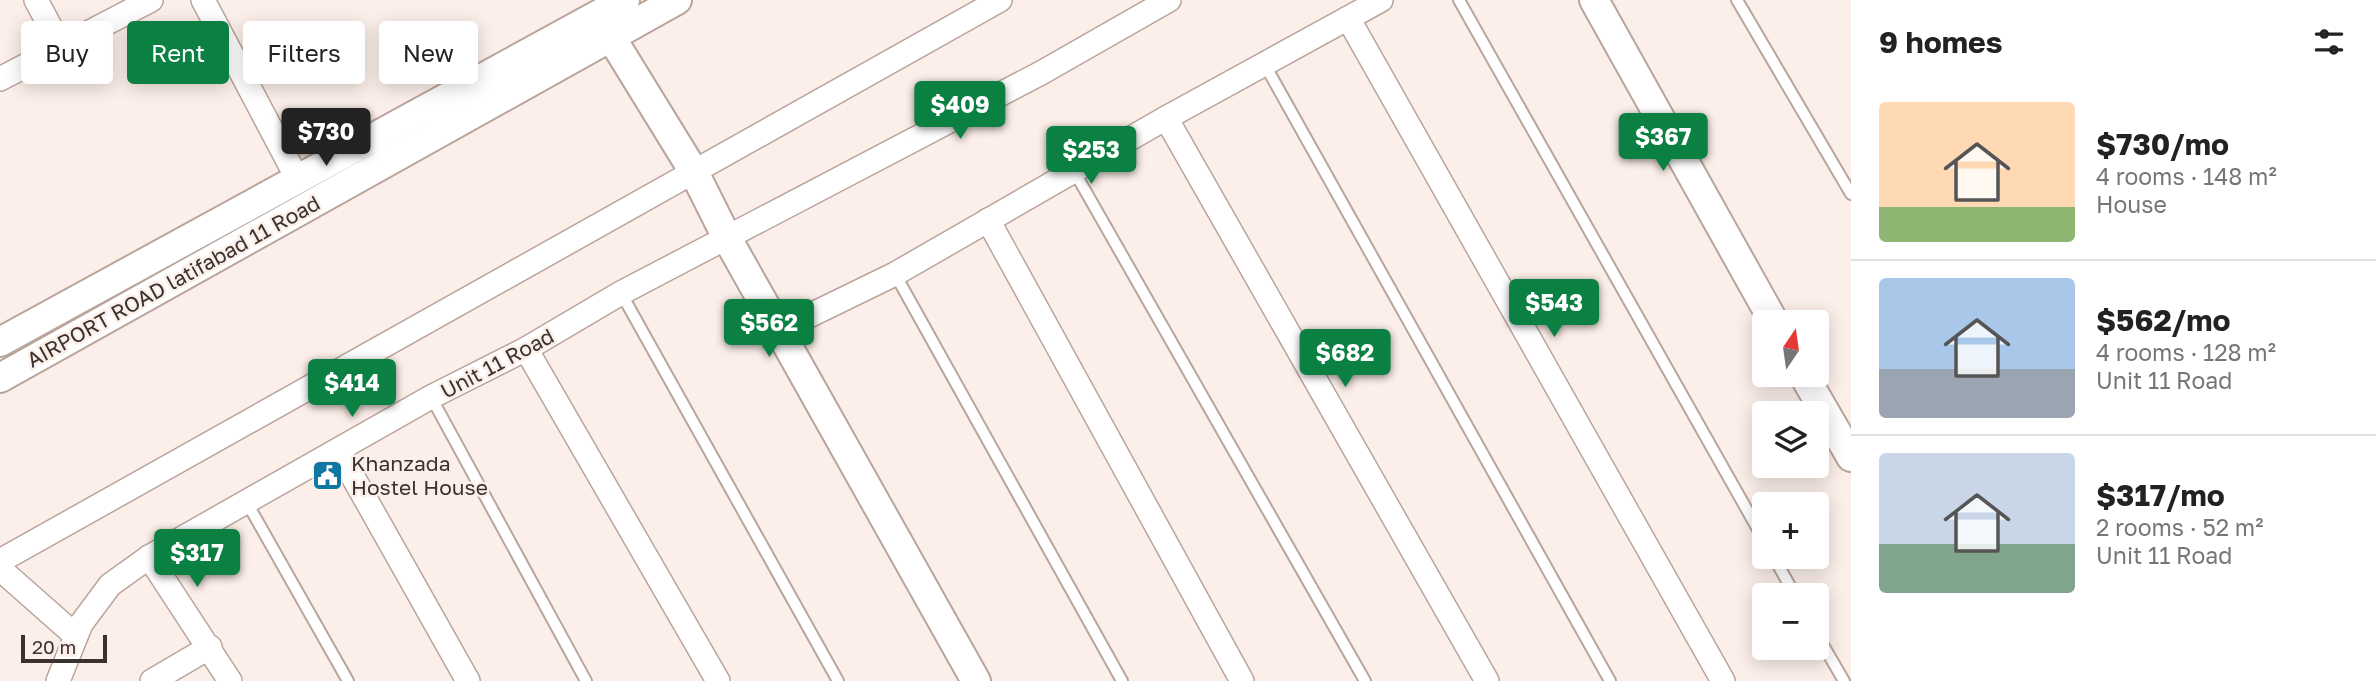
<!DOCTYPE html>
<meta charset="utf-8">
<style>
:root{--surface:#fff;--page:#f6f6f6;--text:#222;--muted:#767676;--line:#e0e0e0;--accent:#0b8043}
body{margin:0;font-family:"Golos Text",sans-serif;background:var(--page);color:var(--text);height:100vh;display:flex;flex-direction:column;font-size:26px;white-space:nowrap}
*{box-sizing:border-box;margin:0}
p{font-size:23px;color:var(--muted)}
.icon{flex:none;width:38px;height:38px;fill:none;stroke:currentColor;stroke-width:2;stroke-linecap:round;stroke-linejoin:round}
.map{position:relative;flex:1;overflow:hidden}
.sheet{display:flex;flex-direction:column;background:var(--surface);width:525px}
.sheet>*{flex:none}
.hud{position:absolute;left:21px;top:21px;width:665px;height:63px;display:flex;gap:14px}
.needle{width:46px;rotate:13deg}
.fabs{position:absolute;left:1752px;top:310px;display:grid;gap:14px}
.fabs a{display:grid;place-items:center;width:77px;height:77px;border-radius:7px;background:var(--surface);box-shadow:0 4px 18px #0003;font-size:35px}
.scale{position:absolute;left:21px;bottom:18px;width:86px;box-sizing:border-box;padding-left:7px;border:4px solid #3a322e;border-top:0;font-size:19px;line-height:24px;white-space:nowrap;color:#3a322e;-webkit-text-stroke:5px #fcefe9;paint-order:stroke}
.price{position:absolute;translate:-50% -60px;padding:0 16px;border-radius:7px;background:var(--accent);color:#fff;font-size:23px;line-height:46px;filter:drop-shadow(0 2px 4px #0008)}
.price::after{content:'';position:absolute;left:50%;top:42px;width:21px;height:16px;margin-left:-10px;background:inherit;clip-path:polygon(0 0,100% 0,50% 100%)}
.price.selected{background:#222;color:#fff}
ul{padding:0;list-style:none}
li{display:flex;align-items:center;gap:21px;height:175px;padding:0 28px}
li+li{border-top:2px solid var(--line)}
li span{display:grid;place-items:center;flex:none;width:196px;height:140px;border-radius:7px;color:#555}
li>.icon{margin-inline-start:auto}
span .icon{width:84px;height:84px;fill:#fffc;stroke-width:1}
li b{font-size:30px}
h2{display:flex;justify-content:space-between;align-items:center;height:84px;padding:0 28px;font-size:30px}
.pill{padding:0 24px;border-radius:7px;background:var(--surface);box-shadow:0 4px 18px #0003;font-size:24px;line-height:63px}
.pill.selected{background:var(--accent);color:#fff}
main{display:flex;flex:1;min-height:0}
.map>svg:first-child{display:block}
</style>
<main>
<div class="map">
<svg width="1851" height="681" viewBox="0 0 1851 681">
<rect width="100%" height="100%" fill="#fcefe9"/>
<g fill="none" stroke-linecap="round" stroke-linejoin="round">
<defs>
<g id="service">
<polyline points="1459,0 1764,540"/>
<polyline points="1737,0 1851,194"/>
<polyline points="1265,65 1610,681"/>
<polyline points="1074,171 1365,681"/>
<polyline points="895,274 1122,681"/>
<polyline points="621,293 838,681"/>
<polyline points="431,397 586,681"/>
<polyline points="246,501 348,681"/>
<polyline points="1773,556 1795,595"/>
<polyline points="1816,633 1844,681"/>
</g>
<g id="minor">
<polyline points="36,0 61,47"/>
<polyline points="203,0 298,180"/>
<polyline points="1348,18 1723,681"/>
<polyline points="0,79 151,0"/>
<polyline points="1166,118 1487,681"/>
<polyline points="988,220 1242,681"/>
<polyline points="780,330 895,274 1166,118 1381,0"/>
<polyline points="526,349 718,681"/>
<polyline points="339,452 468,681"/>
<polyline points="149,557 230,681"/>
<polyline points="0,561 1000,0"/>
<polyline points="0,569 76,636"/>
<polyline points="58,681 81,624 110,585 149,557 431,397 526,349 621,293 1041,73 1169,0"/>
<polyline points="152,681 210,647"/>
</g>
<g id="tertiary">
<polyline points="1594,0 1774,322"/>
<polyline points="598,16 694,172 727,238 976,681"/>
<polyline points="0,342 625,0"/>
<polyline points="1803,374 1851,457"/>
<polyline points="0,378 677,0"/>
</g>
</defs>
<use href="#service" stroke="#b9a59b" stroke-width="14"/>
<use href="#minor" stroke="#b9a59b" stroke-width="26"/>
<use href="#tertiary" stroke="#b9a59b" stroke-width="32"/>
<use href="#service" stroke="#fff" stroke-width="10"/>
<use href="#minor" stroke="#fff" stroke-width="23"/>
<use href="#tertiary" stroke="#fff" stroke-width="28"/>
</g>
<defs>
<symbol id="civic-square" viewBox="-11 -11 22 22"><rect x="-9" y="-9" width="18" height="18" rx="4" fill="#1077a2" stroke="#fcefe9"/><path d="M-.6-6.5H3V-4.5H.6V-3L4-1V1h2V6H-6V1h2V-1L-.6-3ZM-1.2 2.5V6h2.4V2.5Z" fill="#fff"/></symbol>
</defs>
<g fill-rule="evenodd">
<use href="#civic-square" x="310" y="458" width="35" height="35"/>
</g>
<g text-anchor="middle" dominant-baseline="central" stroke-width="5" stroke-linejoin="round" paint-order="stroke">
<g font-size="21" fill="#3a322e" stroke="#fcefe9">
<text transform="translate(173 281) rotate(-29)">AIRPORT ROAD latifabad 11 Road</text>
<text transform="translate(497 363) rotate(-28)">Unit 11 Road</text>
</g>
<g font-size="21" fill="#3a322e" stroke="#fcefe9" text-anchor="start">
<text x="351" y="463">Khanzada<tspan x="351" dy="24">Hostel House</tspan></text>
</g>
</g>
</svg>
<div class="fabs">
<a><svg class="needle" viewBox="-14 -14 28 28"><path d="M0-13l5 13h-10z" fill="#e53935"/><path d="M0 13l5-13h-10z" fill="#767676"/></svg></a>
<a><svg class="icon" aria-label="layers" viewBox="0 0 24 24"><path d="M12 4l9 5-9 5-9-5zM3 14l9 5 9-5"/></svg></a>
<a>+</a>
<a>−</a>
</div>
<div class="scale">20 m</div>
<b class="price" style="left:960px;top:141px">$409</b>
<b class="price selected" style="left:326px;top:168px">$730</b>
<b class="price" style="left:1663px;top:173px">$367</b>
<b class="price" style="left:1091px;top:186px">$253</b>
<b class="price" style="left:1554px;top:339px">$543</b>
<b class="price" style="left:769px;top:359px">$562</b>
<b class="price" style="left:1345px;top:389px">$682</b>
<b class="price" style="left:352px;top:419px">$414</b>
<b class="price" style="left:197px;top:589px">$317</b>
<div class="hud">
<a class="pill">Buy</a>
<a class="pill selected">Rent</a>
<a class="pill">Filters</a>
<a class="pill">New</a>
</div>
</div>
<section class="sheet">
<h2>9 homes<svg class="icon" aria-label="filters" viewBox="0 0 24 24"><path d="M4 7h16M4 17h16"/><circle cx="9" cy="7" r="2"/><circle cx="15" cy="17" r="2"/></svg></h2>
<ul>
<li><span style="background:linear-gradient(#ffd9b3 75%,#8fb573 0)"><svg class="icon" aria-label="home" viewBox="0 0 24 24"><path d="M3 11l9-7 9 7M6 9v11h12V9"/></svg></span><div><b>$730/mo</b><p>4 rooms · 148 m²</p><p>House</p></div></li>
<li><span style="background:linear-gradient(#a9c7e8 65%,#9aa5b1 0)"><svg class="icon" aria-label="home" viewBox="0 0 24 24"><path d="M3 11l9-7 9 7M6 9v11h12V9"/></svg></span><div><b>$562/mo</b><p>4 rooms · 128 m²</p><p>Unit 11 Road</p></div></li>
<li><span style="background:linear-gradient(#c9d6e8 65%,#7fa58c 0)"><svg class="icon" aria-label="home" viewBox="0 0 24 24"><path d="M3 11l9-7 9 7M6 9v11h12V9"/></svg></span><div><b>$317/mo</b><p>2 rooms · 52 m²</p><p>Unit 11 Road</p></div></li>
</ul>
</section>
</main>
